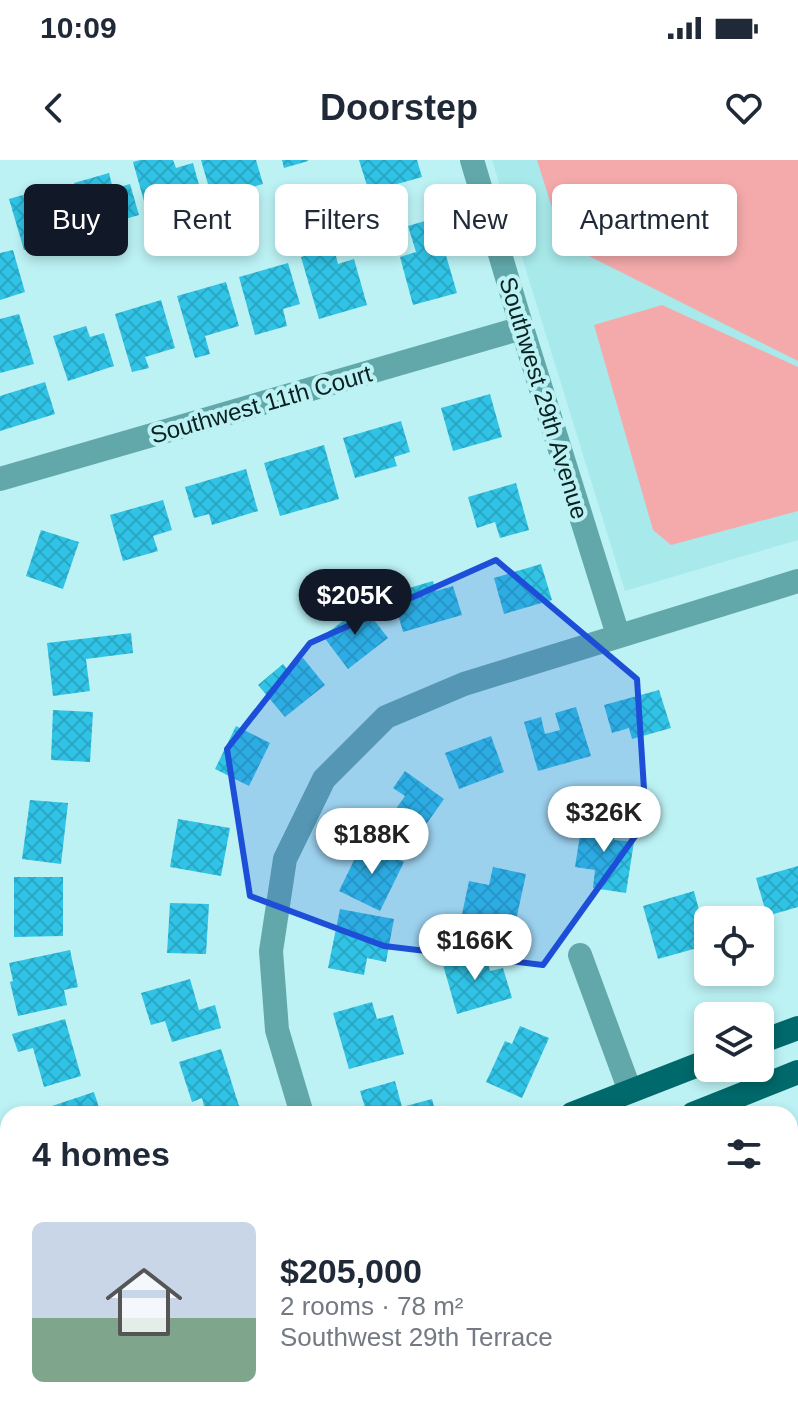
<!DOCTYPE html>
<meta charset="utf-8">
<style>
:root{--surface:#fff;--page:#f2f2f3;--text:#1f2937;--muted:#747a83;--line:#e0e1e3;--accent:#111827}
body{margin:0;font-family:Helvetica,sans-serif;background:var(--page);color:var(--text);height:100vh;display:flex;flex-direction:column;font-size:30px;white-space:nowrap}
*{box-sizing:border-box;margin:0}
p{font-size:26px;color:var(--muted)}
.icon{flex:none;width:44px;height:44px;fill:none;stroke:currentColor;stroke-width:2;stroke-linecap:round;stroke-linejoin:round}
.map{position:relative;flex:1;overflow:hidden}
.details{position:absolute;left:0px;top:946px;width:798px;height:314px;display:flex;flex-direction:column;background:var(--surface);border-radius:24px 24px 0 0;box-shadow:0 4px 12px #0003}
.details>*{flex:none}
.banner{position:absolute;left:24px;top:24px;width:750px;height:72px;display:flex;gap:16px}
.tools{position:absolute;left:694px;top:746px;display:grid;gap:16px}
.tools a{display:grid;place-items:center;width:80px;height:80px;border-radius:12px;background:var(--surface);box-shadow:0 4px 12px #0003;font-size:40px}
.price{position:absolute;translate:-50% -68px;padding:0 18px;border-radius:28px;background:#fff;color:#222;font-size:26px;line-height:52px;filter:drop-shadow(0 2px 4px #0008)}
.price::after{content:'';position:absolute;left:50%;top:48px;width:24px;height:18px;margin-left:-12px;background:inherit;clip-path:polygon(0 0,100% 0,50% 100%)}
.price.on{background:var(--accent);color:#fff}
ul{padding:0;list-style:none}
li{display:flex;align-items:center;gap:24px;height:200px;padding:0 32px}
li+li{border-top:2px solid var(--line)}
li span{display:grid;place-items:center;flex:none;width:224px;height:160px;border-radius:12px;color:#555}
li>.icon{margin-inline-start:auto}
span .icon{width:96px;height:96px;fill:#fffc;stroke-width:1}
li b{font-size:34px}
h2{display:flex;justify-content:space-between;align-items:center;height:96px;padding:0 32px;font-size:34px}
.tag{padding:0 28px;border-radius:12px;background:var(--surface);box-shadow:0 4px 12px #0003;font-size:28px;line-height:72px}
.tag.on{background:var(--accent);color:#fff}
.status{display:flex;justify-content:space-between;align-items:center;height:56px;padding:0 40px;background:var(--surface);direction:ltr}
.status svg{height:22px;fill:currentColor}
header{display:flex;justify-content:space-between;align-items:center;height:104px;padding:0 32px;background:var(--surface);font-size:36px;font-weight:700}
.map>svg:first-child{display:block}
</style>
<div class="status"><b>10:09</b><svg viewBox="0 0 49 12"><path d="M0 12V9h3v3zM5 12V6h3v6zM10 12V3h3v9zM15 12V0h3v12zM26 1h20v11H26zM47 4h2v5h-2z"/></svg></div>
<header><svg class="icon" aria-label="back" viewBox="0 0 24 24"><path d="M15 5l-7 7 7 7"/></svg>Doorstep<svg class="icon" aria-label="heart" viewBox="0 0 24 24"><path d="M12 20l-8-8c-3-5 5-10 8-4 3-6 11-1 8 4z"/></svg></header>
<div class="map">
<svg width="798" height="1259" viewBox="0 0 798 1259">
<defs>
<pattern id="building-cross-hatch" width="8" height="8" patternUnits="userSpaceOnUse" patternTransform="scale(2)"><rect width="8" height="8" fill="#30c3e5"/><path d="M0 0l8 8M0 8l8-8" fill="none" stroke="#29a7c4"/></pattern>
</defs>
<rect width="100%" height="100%" fill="#bcf2f4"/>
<polygon fill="#a8eaeb" points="492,0 798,0 798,380 625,431"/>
<g fill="#f4aaab">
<polygon points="537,0 798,0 798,201 563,83"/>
<polygon points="662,145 798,207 798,351 671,385 653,370 594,165"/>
</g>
<g fill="url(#building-cross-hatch)">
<polygon points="140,0 173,0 176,8 193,3 202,36 147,52 133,2"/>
<polygon points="201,0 256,0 263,24 212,38"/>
<polygon points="282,0 308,0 308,1 284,8"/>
<polygon points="359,0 417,0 422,17 369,32"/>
<polygon points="109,13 113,29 130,24 139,55 87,70 74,23"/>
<polygon points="47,28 52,46 69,41 79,74 24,90 9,39"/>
<polygon points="435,58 457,133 413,145 400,97 416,92 408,66"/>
<polygon points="334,88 338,104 354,99 367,145 319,159 301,97"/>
<polygon points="13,90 25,132 0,140 0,93"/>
<polygon points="288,103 300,144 283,149 287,166 255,175 239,117"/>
<polygon points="226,122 239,166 205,176 210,194 195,198 177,136"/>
<polygon points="161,140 175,188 145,197 149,208 132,212 115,154"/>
<polygon points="19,154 34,204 0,213 0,159"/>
<polygon points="86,166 90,177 104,173 114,206 68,221 53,176"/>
<polygon points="45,222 55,254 0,271 0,236"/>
<polygon points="490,234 502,277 453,291 441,248"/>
<polygon points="401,261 410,292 394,297 397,306 355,318 343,278"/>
<polygon points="324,285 339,339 280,356 264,303"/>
<polygon points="246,309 258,351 212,365 209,354 194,358 185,327"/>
<polygon points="516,323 529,370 500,378 495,362 477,368 468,337"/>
<polygon points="163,340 172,370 153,376 158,391 123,401 110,355"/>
<polygon points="41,370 79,382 63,429 26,416"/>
<polygon points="541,404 552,440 504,454 494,418"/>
<polygon points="433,421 436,431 453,426 462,455 403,472 392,433"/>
<polygon points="363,446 388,478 348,509 323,476"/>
<polygon points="131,473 133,493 86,499 90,531 53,536 47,483"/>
<polygon points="303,498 325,525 285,557 258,525 283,504 288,510"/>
<polygon points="659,530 671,568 632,579 629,568 612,573 604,545"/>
<polygon points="576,547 591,596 538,611 524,562 541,557 545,574 560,570 555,553"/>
<polygon points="53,550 93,552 90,602 51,600"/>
<polygon points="236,566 270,583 249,626 215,609"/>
<polygon points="491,576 504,612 459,629 445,593"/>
<polygon points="405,611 444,639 413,683 386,663 405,636 393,628"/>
<polygon points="30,640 68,643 61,704 22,699"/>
<polygon points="583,656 617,661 614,680 634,682 626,733 593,728 595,710 575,707"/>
<polygon points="178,659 230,668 221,716 170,707"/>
<polygon points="363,682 404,702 380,751 339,731"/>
<polygon points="798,706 798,747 767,756 756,718"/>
<polygon points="493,707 526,714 514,770 461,759 469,721 489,725"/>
<polygon points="14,717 63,717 63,776 14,777"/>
<polygon points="694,731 708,785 658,799 643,746"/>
<polygon points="170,743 209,744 206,794 167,793"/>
<polygon points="340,749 394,759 386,802 367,798 364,815 328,808"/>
<polygon points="484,789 490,811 503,808 512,838 457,854 442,801"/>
<polygon points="70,790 78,827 64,830 67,845 18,856 10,822 13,821 9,803"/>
<polygon points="190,819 199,850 215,845 221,868 172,882 165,861 151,865 141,833"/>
<polygon points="372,842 377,859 393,855 404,894 349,909 333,853"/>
<polygon points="65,859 81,916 44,927 33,888 18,892 12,874"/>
<polygon points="520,866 549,878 522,938 486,922 505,881 512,884"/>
<polygon points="221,889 239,946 213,954 206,954 202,938 192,942 179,902"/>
<polygon points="395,921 402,947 432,939 436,954 367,954 360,931"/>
<polygon points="94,932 101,954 31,954 31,953"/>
<polygon points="791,1086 797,1109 790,1110 790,1087"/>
<rect x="126" y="1252" width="47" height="7"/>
<polygon points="282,1252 331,1252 333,1259 284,1259"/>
<polygon points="467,1252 478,1252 479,1254 482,1252 526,1252 531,1259 457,1259"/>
</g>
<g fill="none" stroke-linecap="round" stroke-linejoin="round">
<g stroke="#62a8aa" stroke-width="24">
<polyline points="472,0 522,168 618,475"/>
<polyline points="0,319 522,168"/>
<polyline points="580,795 630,931"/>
<polyline points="302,954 277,870 271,791 285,699 324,619 386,557 464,524 798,421"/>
<polyline points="0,1028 8,1057"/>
<polyline points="0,1146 8,1143"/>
<polyline points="65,1252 67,1259"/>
<polyline points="391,1252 394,1259"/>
</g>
<g stroke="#00696b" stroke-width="24">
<polyline points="760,882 798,868"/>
<polyline points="572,954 708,901"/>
<polyline points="693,954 798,912"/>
<polyline points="0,1216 8,1211"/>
</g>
</g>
<path fill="#1d4ed8" fill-opacity="0.2" stroke="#1d4ed8" stroke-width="6" stroke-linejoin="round" d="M 496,400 L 637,519 L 646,661 L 543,805 L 384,786 L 250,736 L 227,589 L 310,483 Z"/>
<g text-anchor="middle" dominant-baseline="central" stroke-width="8" stroke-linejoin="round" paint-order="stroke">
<g font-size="24" fill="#0a2021" stroke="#bcf2f4">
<text transform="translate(544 238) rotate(73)">Southwest 29th Avenue</text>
<text transform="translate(261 244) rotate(-16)">Southwest 11th Court</text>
</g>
</g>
</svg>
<div class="tools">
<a><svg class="icon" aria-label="locate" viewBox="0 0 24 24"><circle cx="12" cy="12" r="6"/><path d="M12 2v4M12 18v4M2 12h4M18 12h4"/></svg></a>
<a><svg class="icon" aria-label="layers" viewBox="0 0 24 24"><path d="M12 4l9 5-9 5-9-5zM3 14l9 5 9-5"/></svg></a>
</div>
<b class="price on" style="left:355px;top:477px">$205K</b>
<b class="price" style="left:604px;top:694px">$326K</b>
<b class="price" style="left:372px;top:716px">$188K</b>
<b class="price" style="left:475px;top:822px">$166K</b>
<div class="banner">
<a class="tag on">Buy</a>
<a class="tag">Rent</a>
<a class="tag">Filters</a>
<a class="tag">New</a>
<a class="tag">Apartment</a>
</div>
<section class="details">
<h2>4 homes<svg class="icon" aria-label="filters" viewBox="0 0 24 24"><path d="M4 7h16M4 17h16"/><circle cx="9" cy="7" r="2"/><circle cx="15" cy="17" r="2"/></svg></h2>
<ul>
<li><span style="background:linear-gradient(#c9d6e8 60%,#7fa58c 0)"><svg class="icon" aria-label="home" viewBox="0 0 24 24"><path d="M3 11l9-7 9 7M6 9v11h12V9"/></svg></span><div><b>$205,000</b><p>2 rooms · 78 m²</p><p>Southwest 29th Terrace</p></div></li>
</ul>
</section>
</div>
